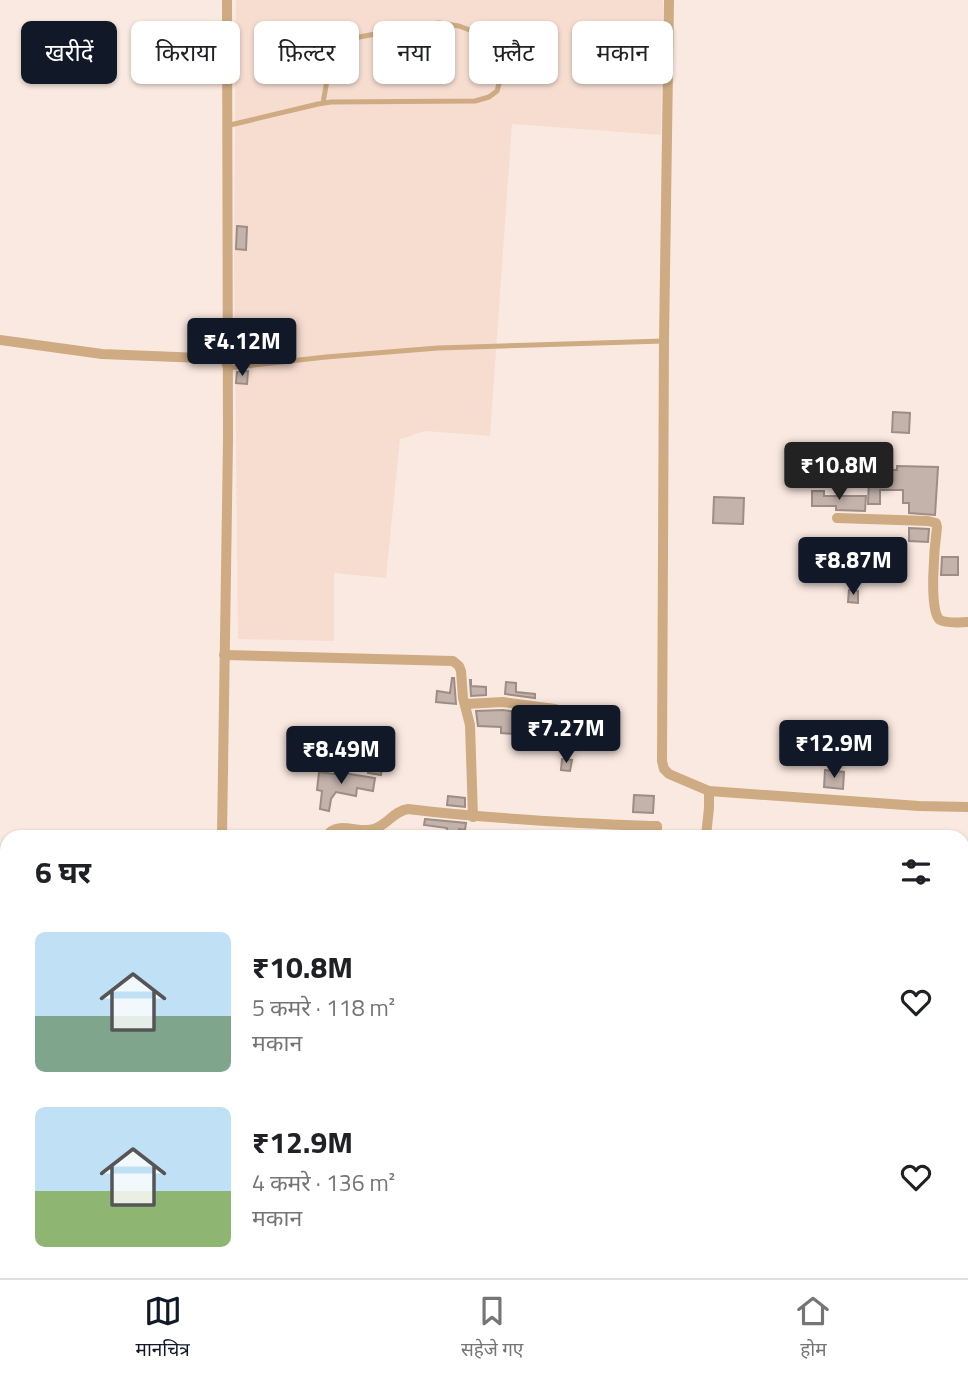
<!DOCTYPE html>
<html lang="hi">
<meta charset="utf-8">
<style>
:root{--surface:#fff;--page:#f2f2f2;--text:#202124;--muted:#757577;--line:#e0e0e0;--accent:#111827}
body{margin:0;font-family:"Titillium Web","Noto Sans Devanagari",sans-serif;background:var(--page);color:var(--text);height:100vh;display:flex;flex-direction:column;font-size:26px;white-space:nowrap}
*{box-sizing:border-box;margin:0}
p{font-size:23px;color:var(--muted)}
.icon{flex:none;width:38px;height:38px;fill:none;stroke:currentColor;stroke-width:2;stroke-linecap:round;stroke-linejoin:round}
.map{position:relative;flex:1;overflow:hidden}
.details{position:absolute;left:0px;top:830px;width:970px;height:450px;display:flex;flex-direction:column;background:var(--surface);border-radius:21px 21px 0 0;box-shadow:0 2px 5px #0004}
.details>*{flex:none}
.guide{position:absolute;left:21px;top:21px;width:928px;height:63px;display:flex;gap:14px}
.price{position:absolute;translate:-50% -60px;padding:0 16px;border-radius:7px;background:var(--accent);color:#fff;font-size:23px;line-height:46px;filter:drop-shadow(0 2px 4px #0008)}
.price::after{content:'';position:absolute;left:50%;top:42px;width:21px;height:16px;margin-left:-10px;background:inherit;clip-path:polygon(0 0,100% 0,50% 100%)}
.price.active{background:#222;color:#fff}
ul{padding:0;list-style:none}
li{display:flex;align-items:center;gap:21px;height:175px;padding:0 35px}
li span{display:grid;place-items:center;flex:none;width:196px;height:140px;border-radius:10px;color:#555}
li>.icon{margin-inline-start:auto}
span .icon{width:84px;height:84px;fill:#fffc;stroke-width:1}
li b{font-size:30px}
h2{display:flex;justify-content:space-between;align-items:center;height:84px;padding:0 35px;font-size:30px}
.tag{padding:0 24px;border-radius:10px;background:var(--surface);box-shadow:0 2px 5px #0004;font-size:24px;line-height:63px}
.tag.active{background:var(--accent);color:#fff}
.dock{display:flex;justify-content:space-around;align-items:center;height:98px;border-top:2px solid var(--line);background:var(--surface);font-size:19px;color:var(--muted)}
.dock a{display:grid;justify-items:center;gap:4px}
.dock .active{color:var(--accent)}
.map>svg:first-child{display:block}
</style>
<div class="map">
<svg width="968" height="1278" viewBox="0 0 968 1278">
<rect width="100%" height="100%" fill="#fae9e0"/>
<g fill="#f6ddd0">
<polygon points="236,0 663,0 661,135 512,124 490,436 425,431 400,439 386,578 334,573 334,641 238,639 234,265"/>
<polygon points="0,1121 7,1121 7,1272 40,1272 40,1278 0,1278"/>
</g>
<g fill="#c4b3ab" stroke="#9d8d85" stroke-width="2">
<polygon points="237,226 247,227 246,250 236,249"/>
<polygon points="248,371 247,384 236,383 237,372"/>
<polygon points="893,412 910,413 909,433 892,432"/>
<polygon points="897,466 938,467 935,515 909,513 909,503 903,503 903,490 880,490 880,504 868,504 869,480 884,480 884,470 897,470"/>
<polygon points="812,491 824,491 824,496 866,496 865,511 836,510 836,506 812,506"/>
<polygon points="714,497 744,498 743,524 713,523"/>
<polygon points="909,528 929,529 928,542 909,541"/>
<polygon points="942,557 958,557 958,575 941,575"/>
<polygon points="849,590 858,591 858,603 848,602"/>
<polygon points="452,678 454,678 456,704 436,702 437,691 450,693"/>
<polygon points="470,680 471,680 471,686 486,687 486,695 471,696"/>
<polygon points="506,682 516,683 516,692 535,694 535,698 505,694"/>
<polygon points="503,710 534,714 533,729 514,728 513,734 501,733 501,727 478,726 476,711"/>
<polygon points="373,750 385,752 381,775 368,773"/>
<polygon points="562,759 572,760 570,771 561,770"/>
<polygon points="825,770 844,772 843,789 824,787"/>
<polygon points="319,772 343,775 343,773 375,778 373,791 357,788 356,796 336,792 331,799 329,811 320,809 322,791 317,790"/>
<polygon points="634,795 654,796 653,813 633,812"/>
<polygon points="448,796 465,798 465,807 447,805"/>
<polygon points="425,819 466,823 465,830 459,829 458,836 446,836 447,828 424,825"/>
</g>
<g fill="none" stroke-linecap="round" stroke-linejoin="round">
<g stroke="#ceab82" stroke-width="5">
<polyline points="226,126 318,104 331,102 475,101 489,97 497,91 500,80 500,59 496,50 486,38 475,32 459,26 439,23 423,25 354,38 342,45 335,52 329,69 323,103"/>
<polyline points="228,368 326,357 438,348 664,341"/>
</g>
<g stroke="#ceab82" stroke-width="10">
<polyline points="669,0 664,341 662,761 664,769 669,774 709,791 919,806 968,807"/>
<polyline points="0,340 102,354 226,359 227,365"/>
<path d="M 837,518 L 928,521 L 936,523 L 937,527 C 935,542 928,612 940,620 C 947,624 961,622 968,622"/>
<polyline points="224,655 453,661 459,666 461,671 463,698 470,725 473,817"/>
<polyline points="465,704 503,702 555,709"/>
<polyline points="222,836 228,440 227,0"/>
<path d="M 327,836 C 336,820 359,834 374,829 C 387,825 394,811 408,809 C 489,819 570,823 651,826 L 657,826 L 657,836"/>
<polyline points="706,836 709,808 709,791"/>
<polyline points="962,972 968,969"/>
<polyline points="311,1272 312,1278"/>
<polyline points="452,1278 461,1272"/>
</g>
</g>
</svg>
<b class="price" style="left:242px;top:378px">₹4.12M</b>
<b class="price active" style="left:839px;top:502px">₹10.8M</b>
<b class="price" style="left:853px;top:597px">₹8.87M</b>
<b class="price" style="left:566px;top:765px">₹7.27M</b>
<b class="price" style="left:834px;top:780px">₹12.9M</b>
<b class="price" style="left:341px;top:786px">₹8.49M</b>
<div class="guide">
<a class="tag active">खरीदें</a>
<a class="tag">किराया</a>
<a class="tag">फ़िल्टर</a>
<a class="tag">नया</a>
<a class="tag">फ़्लैट</a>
<a class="tag">मकान</a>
</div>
<section class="details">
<h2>6 घर<svg class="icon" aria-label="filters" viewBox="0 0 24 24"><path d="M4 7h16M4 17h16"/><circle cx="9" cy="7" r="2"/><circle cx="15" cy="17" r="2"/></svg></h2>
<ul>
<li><span style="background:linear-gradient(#bfe0f5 60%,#7fa58c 0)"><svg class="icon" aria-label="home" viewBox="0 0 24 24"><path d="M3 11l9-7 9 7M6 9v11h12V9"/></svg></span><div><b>₹10.8M</b><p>5 कमरे · 118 m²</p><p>मकान</p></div><svg class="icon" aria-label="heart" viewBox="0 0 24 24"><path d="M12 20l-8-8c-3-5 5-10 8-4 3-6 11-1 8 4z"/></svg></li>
<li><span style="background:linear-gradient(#bfe0f5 60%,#8fb573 0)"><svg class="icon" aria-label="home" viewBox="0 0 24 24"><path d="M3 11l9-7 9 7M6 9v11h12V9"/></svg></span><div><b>₹12.9M</b><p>4 कमरे · 136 m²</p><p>मकान</p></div><svg class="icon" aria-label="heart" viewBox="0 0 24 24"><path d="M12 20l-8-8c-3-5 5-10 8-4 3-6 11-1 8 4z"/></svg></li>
</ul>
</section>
</div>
<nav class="dock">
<a class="active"><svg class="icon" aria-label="map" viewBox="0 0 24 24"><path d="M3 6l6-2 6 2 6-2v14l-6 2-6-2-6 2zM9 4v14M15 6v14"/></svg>मानचित्र</a>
<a><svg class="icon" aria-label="saved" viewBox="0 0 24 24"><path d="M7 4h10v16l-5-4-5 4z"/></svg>सहेजे गए</a>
<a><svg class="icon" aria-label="home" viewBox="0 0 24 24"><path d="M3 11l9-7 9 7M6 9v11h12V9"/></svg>होम</a>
</nav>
